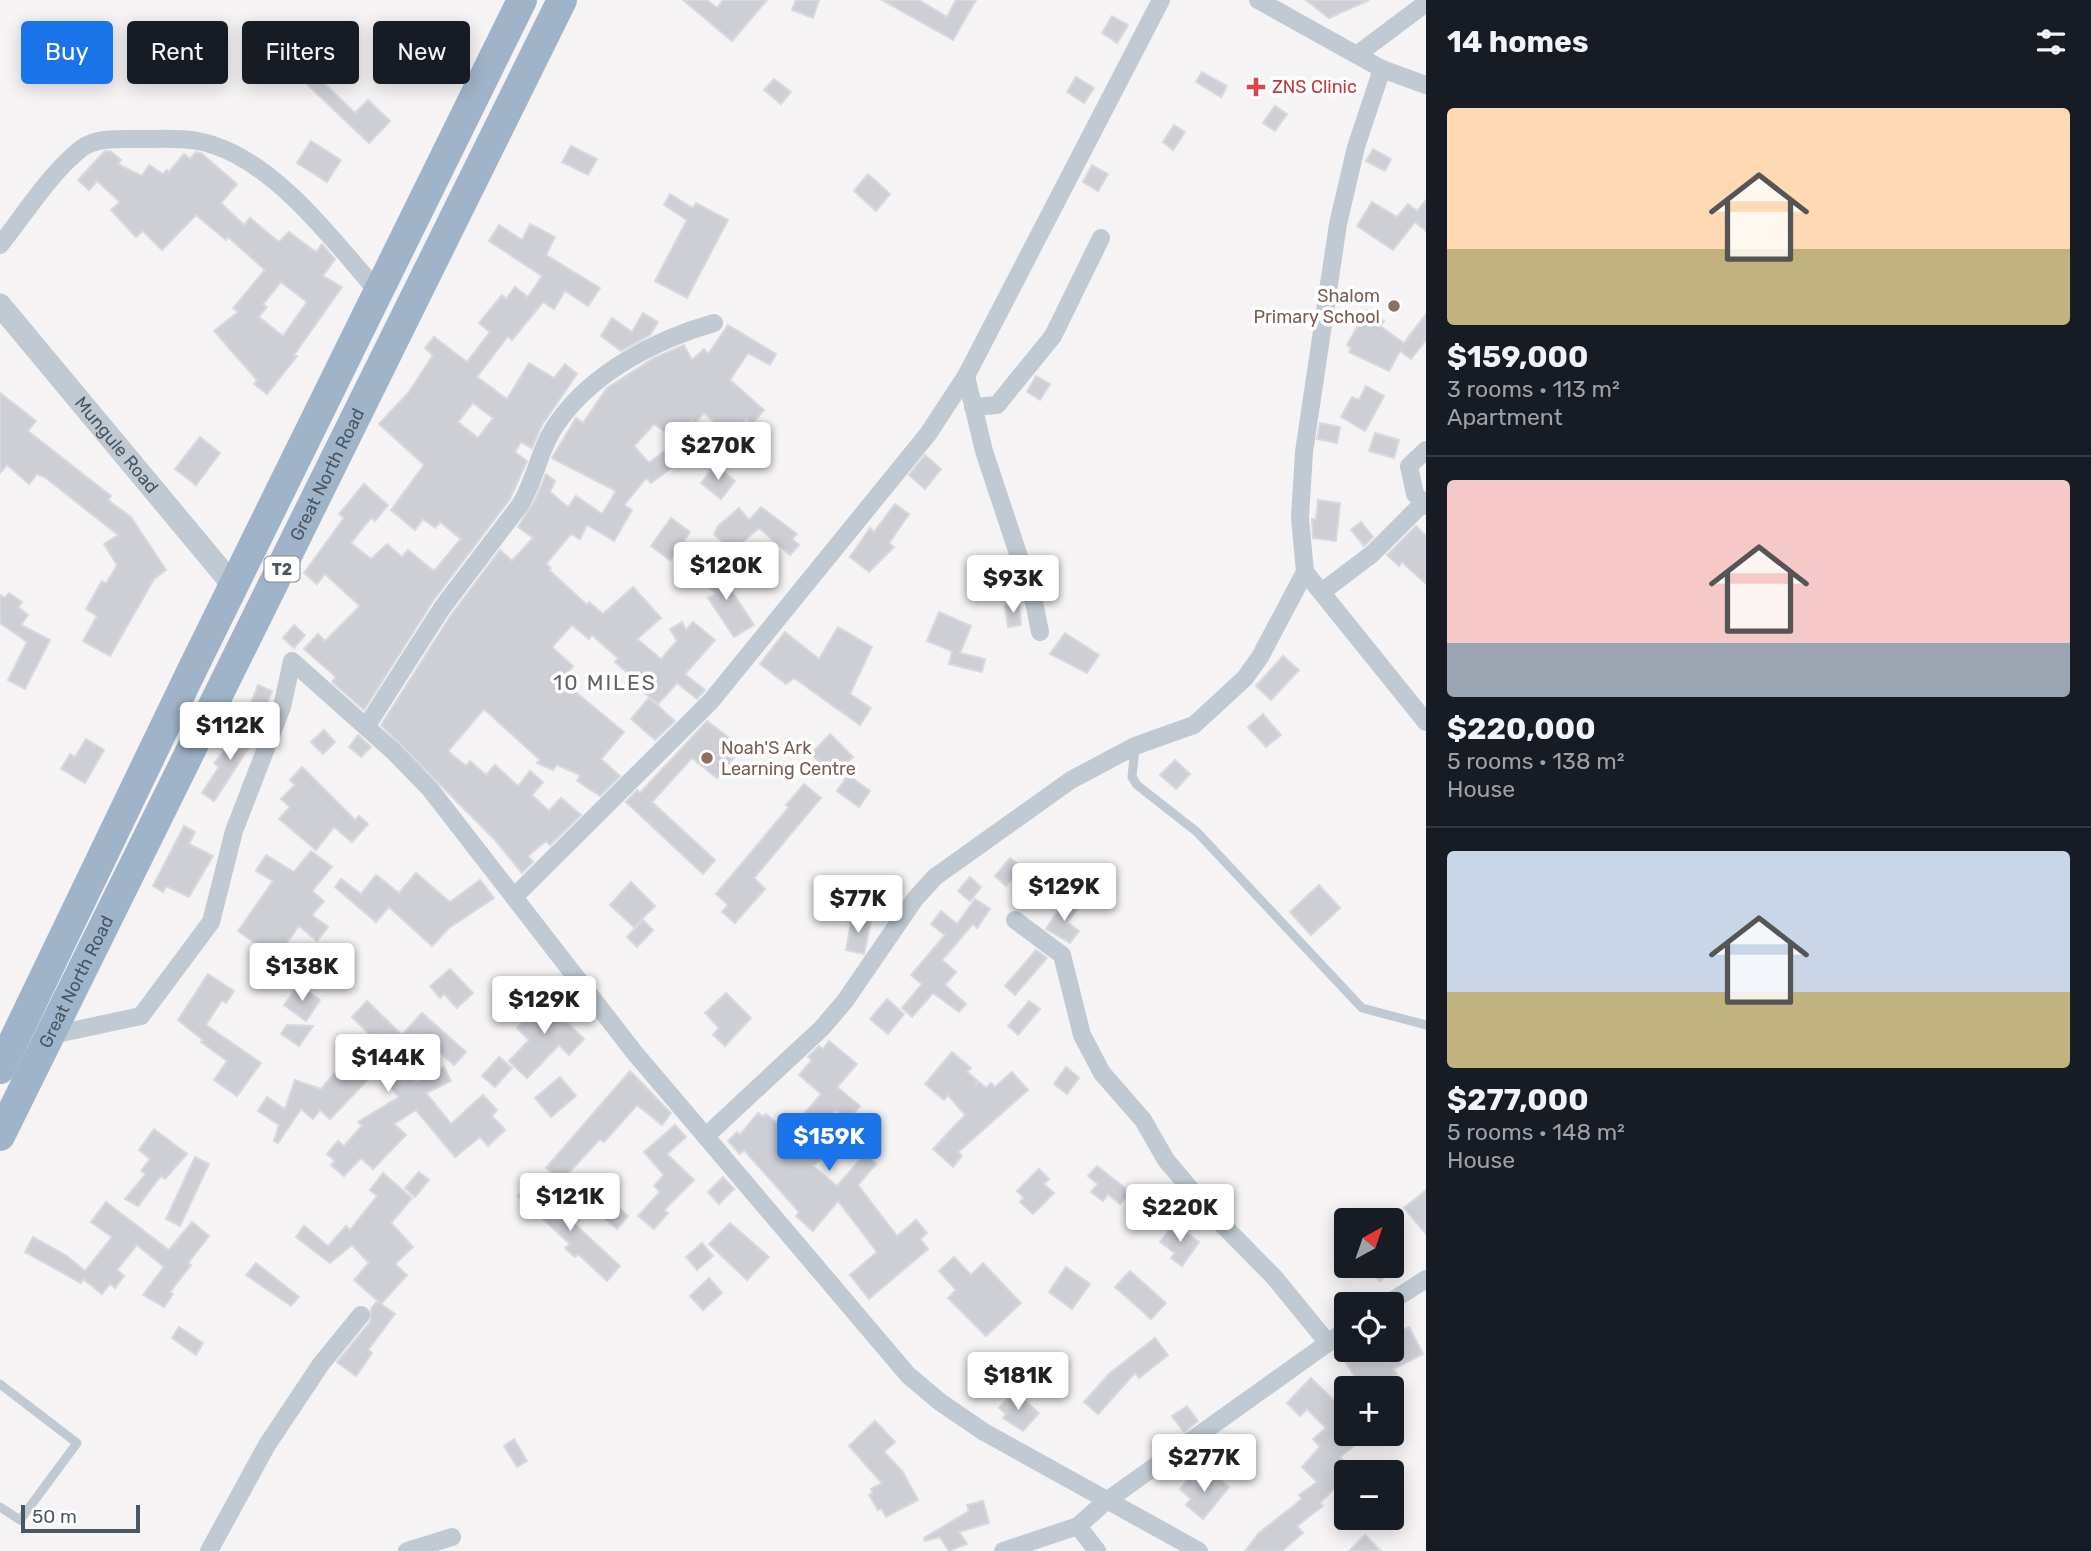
<!DOCTYPE html>
<meta charset="utf-8">
<style>
:root{--surface:#171b24;--page:#242831;--text:#f1f3f6;--muted:#9ea1a6;--line:#363941;--accent:#1a73e8}
body{margin:0;font-family:Rubik,sans-serif;background:var(--page);color:var(--text);height:100vh;display:flex;flex-direction:column;font-size:26px;white-space:nowrap}
*{box-sizing:border-box;margin:0}
p{font-size:23px;color:var(--muted)}
.icon{flex:none;width:38px;height:38px;fill:none;stroke:currentColor;stroke-width:2;stroke-linecap:round;stroke-linejoin:round}
.map{position:relative;flex:1;overflow:hidden}
.side{display:flex;flex-direction:column;background:var(--surface);width:665px}
.side>*{flex:none}
.banner{position:absolute;left:21px;top:21px;width:665px;height:63px;display:flex;gap:14px}
.needle{width:46px;rotate:40deg}
.fabs{position:absolute;left:1334px;top:1208px;display:grid;gap:14px}
.fabs a{display:grid;place-items:center;width:70px;height:70px;border-radius:7px;background:var(--surface);box-shadow:0 4px 18px #0003;font-size:35px}
.scale{position:absolute;left:21px;bottom:18px;width:119px;box-sizing:border-box;padding-left:7px;border:4px solid #4a5661;border-top:0;font-size:19px;line-height:24px;white-space:nowrap;color:#4a5661;-webkit-text-stroke:5px #fff;paint-order:stroke}
.price{position:absolute;translate:-50% -60px;padding:0 16px;border-radius:7px;background:#fff;color:#222;font-size:23px;line-height:46px;filter:drop-shadow(0 2px 4px #0008)}
.price::after{content:'';position:absolute;left:50%;top:42px;width:21px;height:16px;margin-left:-10px;background:inherit;clip-path:polygon(0 0,100% 0,50% 100%)}
.price.on{background:var(--accent);color:#fff}
ul{padding:0;list-style:none}
li{display:grid;align-content:center;gap:14px;height:371px;padding:0 21px}
li+li{border-top:2px solid var(--line)}
li span{display:grid;place-items:center;height:217px;border-radius:7px;color:#555}
li>.icon{margin-inline-start:auto}
span .icon{width:126px;height:126px;fill:#fffc;stroke-width:1}
li b{font-size:30px}
h2{display:flex;justify-content:space-between;align-items:center;height:84px;padding:0 21px;font-size:30px}
.chip{padding:0 24px;border-radius:7px;background:var(--surface);box-shadow:0 4px 18px #0003;font-size:24px;line-height:63px}
.chip.on{background:var(--accent);color:#fff}
main{display:flex;flex:1;min-height:0}
.map>svg:first-child{display:block}
</style>
<main>
<div class="map">
<svg width="1426" height="1551" viewBox="0 0 1426 1551">
<rect width="100%" height="100%" fill="#f5f3f3"/>
<g fill="#cdcfd5" stroke="#d7d9de" stroke-width="2" fill-rule="evenodd">
<polygon points="683,0 707,0 717,8 723,0 767,0 732,41"/>
<polygon points="796,0 819,0 813,18 792,10"/>
<polygon points="882,0 919,0 947,17 956,0 976,0 953,40"/>
<polygon points="1306,0 1369,0 1329,18"/>
<polygon points="1112,16 1128,25 1117,43 1102,33"/>
<polygon points="298,58 355,113 368,100 390,121 369,143 289,67"/>
<polygon points="1202,72 1227,86 1221,97 1196,82"/>
<polygon points="1076,77 1094,88 1084,103 1067,92"/>
<polygon points="774,79 791,92 781,104 764,90"/>
<polygon points="1275,106 1287,114 1275,131 1263,123"/>
<polygon points="1174,125 1185,132 1173,150 1163,142"/>
<polygon points="311,141 341,160 327,182 297,163"/>
<polygon points="571,146 597,159 588,175 562,162"/>
<polygon points="1373,149 1391,159 1385,171 1366,161"/>
<path d="M 105,151 L 110,151 L 121,160 L 118,164 L 142,176 L 149,165 L 163,174 L 167,170 L 169,172 L 184,154 L 190,159 L 196,152 L 202,154 L 237,184 L 221,203 L 244,225 L 250,218 L 279,242 L 289,232 L 316,252 L 322,244 L 335,259 L 323,276 L 342,287 L 294,355 L 297,356 L 267,394 L 254,384 L 257,380 L 214,331 L 238,312 L 233,308 L 265,270 L 228,237 L 226,240 L 196,215 L 162,250 L 143,231 L 136,237 L 111,210 L 120,202 L 97,181 L 89,190 L 78,180 ZM 281,282 L 307,302 L 283,336 L 259,317 L 267,307 L 263,304 Z"/>
<polygon points="1092,165 1108,174 1098,191 1083,182"/>
<polygon points="868,174 890,194 876,211 854,191"/>
<polygon points="670,194 693,208 696,203 728,220 687,298 655,281 687,220 664,205"/>
<polygon points="1426,200 1426,231 1415,222 1393,250 1357,226 1372,202 1397,217 1408,204 1417,211"/>
<path d="M 530,224 L 555,237 L 546,255 L 600,288 L 588,306 L 565,291 L 554,309 L 543,302 L 512,340 L 508,336 L 477,377 L 507,399 L 529,363 L 554,378 L 565,364 L 577,374 L 542,425 L 532,448 L 521,442 L 515,452 L 527,461 L 510,499 L 433,601 L 364,710 L 332,682 L 336,677 L 304,649 L 318,634 L 325,641 L 360,606 L 325,574 L 317,584 L 304,573 L 344,518 L 339,514 L 364,484 L 388,505 L 375,521 L 371,518 L 351,543 L 371,559 L 387,544 L 402,557 L 408,550 L 434,571 L 461,539 L 440,522 L 435,528 L 423,519 L 415,530 L 391,510 L 424,465 L 379,424 L 409,392 L 433,355 L 425,348 L 434,337 L 467,362 L 490,332 L 479,323 L 502,295 L 506,299 L 515,287 L 528,297 L 542,276 L 489,241 L 499,225 L 522,240 ZM 473,403 L 493,418 L 478,438 L 458,422 Z"/>
<polygon points="1367,310 1384,321 1380,326 1404,343 1426,314 1426,340 1411,359 1400,351 1389,371 1349,352 1351,348 1347,345"/>
<polygon points="643,313 658,322 650,335 621,351 601,336 612,318 632,332"/>
<polygon points="728,325 776,354 770,365 748,353 730,380 764,410 752,424 746,419 731,437 704,413 695,423 692,420 676,440 654,424 634,446 649,463 667,449 678,463 651,483 646,478 624,505 632,510 614,541 587,525 580,539 571,534 546,564 551,568 549,570 587,605 589,602 603,614 633,587 661,618 637,639 661,659 677,641 670,629 682,622 686,630 693,622 715,640 685,674 705,690 697,699 677,683 658,704 628,679 631,676 615,662 618,658 613,654 592,635 589,639 572,625 552,647 573,666 561,680 624,732 601,759 620,776 600,796 577,781 580,775 557,765 553,770 537,763 540,760 484,709 448,751 466,766 470,761 486,775 495,765 518,786 530,771 543,782 532,795 549,811 561,798 581,815 550,845 546,841 528,856 533,862 522,873 495,840 381,725 451,615 500,550 512,561 533,538 518,527 535,500 546,474 555,481 550,492 568,507 576,496 602,514 616,491 552,458 576,418 583,423 607,388 654,358 684,345 692,360 704,349 708,354"/>
<polygon points="1036,376 1050,384 1040,400 1027,392"/>
<polygon points="1366,386 1384,396 1365,431 1341,417 1352,397 1359,400"/>
<polygon points="0,393 36,421 28,431 111,496 108,500 131,517 166,570 154,579 110,656 83,641 97,616 86,609 102,581 106,584 117,565 104,544 118,535 46,478 37,474 29,484 7,465 0,473"/>
<polygon points="1320,423 1340,427 1337,443 1317,439"/>
<polygon points="1375,433 1399,440 1394,458 1369,451"/>
<polygon points="200,437 220,453 196,485 175,469"/>
<polygon points="925,455 941,469 925,489 909,475"/>
<polygon points="715,465 735,481 721,499 701,483"/>
<polygon points="1318,500 1340,503 1336,541 1313,538 1312,519 1316,520"/>
<polygon points="895,504 909,514 889,543 894,547 869,572 850,557 870,528 874,532"/>
<polygon points="761,507 797,534 792,539 799,545 790,555 759,528 732,551 714,534 718,526 739,508 749,520"/>
<polygon points="671,518 690,532 670,560 651,546"/>
<polygon points="1361,522 1373,537 1364,546 1351,530"/>
<polygon points="1416,526 1426,536 1426,584 1402,562 1399,566 1387,555"/>
<polygon points="714,563 725,573 722,577 754,625 734,637 708,598 716,594 700,578"/>
<polygon points="9,593 22,602 18,607 28,615 21,625 50,640 25,689 8,680 27,642 0,623 0,595 5,598"/>
<polygon points="1019,604 1021,625 1008,627 1005,606"/>
<polygon points="939,612 971,626 960,653 985,659 982,672 949,664 952,651 927,641"/>
<polygon points="294,625 305,635 294,648 283,638"/>
<polygon points="838,627 872,647 850,694 871,708 860,725 794,678 786,684 760,664 785,632 819,659"/>
<polygon points="1065,633 1099,655 1087,673 1050,654"/>
<polygon points="1283,656 1299,670 1271,700 1256,686"/>
<polygon points="258,685 272,691 265,708 251,703"/>
<polygon points="649,698 675,721 655,740 631,719"/>
<polygon points="1263,714 1281,735 1266,747 1248,727"/>
<polygon points="707,721 742,748 717,778 692,758 652,802 715,860 703,874 626,802 637,790 640,793"/>
<polygon points="248,725 257,730 257,735 214,801 202,793 219,767 214,763 234,739 238,741"/>
<polygon points="324,730 335,742 323,754 311,742"/>
<polygon points="830,734 853,757 835,776 811,754"/>
<polygon points="358,735 371,747 361,757 349,747"/>
<polygon points="86,739 104,750 85,783 61,769 70,754 75,757"/>
<polygon points="1175,760 1190,774 1176,789 1160,775"/>
<polygon points="302,767 355,820 359,816 368,824 352,842 334,827 316,850 279,819 290,807 281,799 295,785 290,780"/>
<polygon points="848,775 870,791 859,807 837,791"/>
<polygon points="804,784 821,798 754,878 765,889 735,923 722,912 728,905 716,894 789,807 786,805"/>
<polygon points="184,826 195,832 189,844 213,856 189,897 166,886 163,892 153,886"/>
<polygon points="311,851 332,867 312,891 324,901 312,915 328,927 317,941 299,926 276,958 238,931 273,881 256,871 266,855 294,872"/>
<polygon points="1010,858 1022,867 1006,886 995,876"/>
<polygon points="416,873 450,902 480,880 494,898 449,928 432,946 389,907 376,922 335,887 341,879 361,894 376,875 399,893"/>
<polygon points="970,877 981,887 970,901 958,891"/>
<polygon points="631,882 655,906 634,927 610,905"/>
<polygon points="1319,885 1340,908 1311,935 1290,912"/>
<polygon points="975,899 990,909 977,928 973,924 942,960 956,972 945,985 966,1004 959,1012 933,993 912,1017 902,1008 922,984 911,975 945,935 931,924 941,911 957,924"/>
<polygon points="1065,900 1077,910 1067,922 1079,931 1070,943 1046,929"/>
<polygon points="852,917 871,921 864,954 846,950"/>
<polygon points="643,920 653,930 637,947 627,937"/>
<polygon points="1036,950 1047,958 1015,995 1005,986"/>
<polygon points="450,969 473,993 457,1008 444,994 440,998 430,986"/>
<polygon points="208,974 234,991 226,1003 222,1000 206,1025 261,1063 237,1096 214,1080 227,1061 201,1042 203,1040 178,1020"/>
<polygon points="299,985 320,1000 306,1021 284,1005"/>
<polygon points="546,993 561,1006 556,1012 584,1039 569,1055 559,1045 527,1078 509,1061 529,1040 517,1028"/>
<polygon points="726,993 751,1018 725,1046 713,1035 719,1028 705,1013"/>
<polygon points="887,999 904,1014 888,1034 870,1019"/>
<polygon points="367,1001 402,1035 422,1013 466,1052 454,1065 427,1041 424,1044 421,1041 400,1062 416,1082 444,1067 451,1081 426,1093 451,1124 483,1095 497,1110 492,1116 505,1130 488,1146 480,1137 455,1157 416,1110 394,1124 406,1135 373,1169 361,1158 344,1176 331,1165 335,1161 327,1154 338,1141 344,1146 362,1126 358,1122 399,1097 377,1070 330,1119 320,1110 313,1119 301,1109 278,1143 274,1141 279,1125 258,1111 267,1097 285,1109 295,1080 321,1089 339,1068 336,1064 370,1035 352,1017"/>
<polygon points="1029,1001 1040,1009 1018,1035 1008,1026"/>
<polygon points="287,1025 313,1026 299,1046 281,1034"/>
<polygon points="829,1041 857,1064 837,1087 860,1106 848,1120 835,1110 811,1138 825,1156 813,1166 837,1186 865,1154 876,1164 858,1185 897,1236 916,1220 927,1233 920,1239 928,1249 869,1299 850,1275 877,1252 838,1201 813,1231 796,1216 799,1212 744,1150 740,1154 728,1141 737,1132 740,1135 758,1113 763,1117 766,1114 788,1133 821,1094 799,1075 812,1060 808,1057 819,1046 823,1049"/>
<polygon points="952,1052 971,1068 967,1072 978,1081 975,1085 979,1082 986,1088 991,1083 995,1087 1012,1072 1028,1090 958,1152 962,1156 953,1167 933,1149 965,1115 948,1095 944,1100 925,1084"/>
<polygon points="499,1057 512,1068 495,1087 482,1076"/>
<polygon points="1066,1067 1079,1078 1067,1094 1054,1084"/>
<polygon points="630,1071 671,1113 662,1125 637,1105 604,1142 600,1139 561,1181 546,1168"/>
<polygon points="560,1077 576,1096 551,1117 535,1098"/>
<polygon points="675,1125 686,1137 667,1154 694,1180 664,1210 668,1213 654,1229 638,1216 660,1192 654,1186 664,1175 644,1152"/>
<polygon points="154,1129 187,1154 165,1179 161,1176 138,1206 125,1199 146,1174 141,1171 150,1159 139,1150"/>
<polygon points="195,1157 209,1164 180,1226 166,1219"/>
<polygon points="1097,1166 1130,1192 1120,1204 1108,1194 1103,1201 1091,1192 1098,1184 1088,1176"/>
<polygon points="1039,1169 1049,1179 1044,1184 1054,1193 1033,1214 1020,1202 1024,1198 1017,1191"/>
<polygon points="419,1172 429,1180 415,1197 405,1188"/>
<polygon points="383,1173 412,1198 391,1223 413,1247 395,1264 407,1275 381,1304 395,1314 368,1350 372,1353 356,1376 337,1362 370,1322 371,1309 377,1301 380,1303 354,1280 369,1263 352,1245 330,1263 296,1237 304,1226 328,1246 346,1226 350,1230 377,1196 370,1190"/>
<polygon points="723,1177 734,1189 719,1204 708,1192"/>
<polygon points="530,1183 620,1266 607,1281 578,1254 575,1257 565,1248 570,1244 518,1196"/>
<polygon points="597,1189 628,1216 617,1229 586,1202"/>
<polygon points="1426,1190 1426,1234 1404,1208"/>
<polygon points="106,1202 169,1250 192,1222 209,1236 188,1263 191,1265 170,1292 173,1294 164,1307 143,1295 164,1267 137,1245 117,1270 124,1276 115,1288 110,1284 102,1294 83,1279 81,1283 25,1252 33,1237 67,1256 85,1271 112,1237 91,1222"/>
<polygon points="730,1223 769,1257 747,1280 709,1244"/>
<polygon points="1174,1224 1199,1242 1182,1266 1171,1258 1175,1253 1160,1242"/>
<polygon points="702,1243 713,1256 697,1270 686,1257"/>
<polygon points="954,1257 971,1275 983,1263 1021,1303 986,1336 948,1298 956,1290 939,1271"/>
<polygon points="256,1263 299,1297 291,1306 246,1275"/>
<polygon points="1364,1265 1395,1265 1380,1281"/>
<polygon points="1066,1267 1090,1284 1072,1309 1049,1292"/>
<polygon points="1130,1271 1166,1303 1151,1319 1115,1287"/>
<polygon points="709,1278 722,1293 703,1310 690,1296"/>
<polygon points="179,1327 203,1343 196,1355 172,1338"/>
<polygon points="1409,1327 1423,1354 1393,1369 1397,1374 1384,1383 1387,1388 1362,1388 1338,1350 1362,1349 1365,1354 1372,1349 1391,1349 1391,1335"/>
<polygon points="1155,1338 1168,1355 1139,1378 1135,1373 1098,1414 1084,1402 1110,1373"/>
<polygon points="1311,1378 1346,1412 1346,1433 1370,1433 1340,1457 1353,1471 1346,1472 1346,1477 1320,1503 1323,1506 1297,1526 1303,1533 1282,1551 1245,1551 1259,1533 1302,1499 1299,1495 1317,1482 1302,1467 1320,1447 1313,1439 1326,1428 1307,1409 1300,1416 1287,1403"/>
<polygon points="1014,1391 1039,1413 1023,1431 1003,1418 1006,1414 999,1408"/>
<polygon points="1187,1406 1198,1421 1184,1432 1172,1416"/>
<polygon points="875,1421 895,1442 884,1452 903,1472 918,1500 886,1517 881,1508 878,1510 869,1495 873,1493 871,1489 882,1483 849,1446"/>
<polygon points="514,1439 527,1461 517,1467 504,1446"/>
<polygon points="1213,1473 1229,1487 1203,1519 1186,1505 1191,1499 1180,1489 1190,1477 1201,1487"/>
<polygon points="983,1501 989,1523 959,1532 967,1544 949,1551 940,1537 925,1541 924,1538 969,1511 967,1505"/>
<polygon points="1365,1535 1381,1551 1349,1551"/>
</g>
<g fill="none" stroke-linecap="round" stroke-linejoin="round">
<g stroke="#c1cad2" stroke-width="9">
<polyline points="1135,748 1132,777 1137,785 1197,832 1362,1008 1426,1025"/>
<polyline points="0,1384 77,1443 20,1520 0,1507"/>
</g>
<g stroke="#c1cad2" stroke-width="18">
<polyline points="1258,0 1382,69 1426,85"/>
<polyline points="1358,54 1426,3"/>
<path d="M 0,245 C 25,214 50,173 82,148 C 97,137 122,139 139,139 C 163,139 190,137 213,145 C 278,166 334,241 378,292"/>
<polyline points="966,376 984,451 1034,602 1040,632"/>
<polyline points="973,407 997,405 1053,336 1101,238"/>
<polyline points="1426,450 1409,466 1415,494 1426,506"/>
<polyline points="1305,572 1426,722"/>
<polyline points="1323,591 1372,554 1423,503"/>
<path d="M 366,727 L 442,608 L 520,505 C 536,479 540,446 558,422 C 593,372 657,339 714,323"/>
<polyline points="514,897 711,701 928,434 966,376 1161,0"/>
<polyline points="1015,920 1062,955 1082,1035 1102,1073 1143,1120 1166,1160 1209,1211 1274,1277 1328,1343"/>
<polyline points="52,1035 141,1016 211,922 234,831 282,707 292,661 393,751 430,789 634,1052 908,1375 940,1402 984,1432 1199,1551"/>
<polyline points="706,1136 822,1028 845,1001 915,899 935,877 1071,780 1135,746 1194,725 1245,678 1260,657 1305,572 1300,518 1304,452 1338,224 1356,147 1382,69"/>
<polyline points="1387,1304 1426,1279"/>
<polyline points="1078,1526 1097,1551"/>
<polyline points="209,1551 267,1445 321,1364 361,1315"/>
<polyline points="407,1551 452,1537"/>
<polyline points="1003,1551 1078,1526 1105,1502 1346,1330"/>
</g>
<path stroke="#c1cad2" stroke-width="23" id="s1" d="M 0,305 L 233,585"/>
<g stroke="#9fb4c9" stroke-width="30">
<polyline points="0,1069 192,670 522,0"/>
<path id="s2" d="M 0,1136 L 562,0"/>
</g>
</g>
<path fill="#e0444e" stroke="#fff" stroke-width="2.5" d="M1252.5 76.5h7v7h7v7h-7v7h-7v-7h-7v-7h7z"/>
<g fill="#8d6e63" stroke="#fff" stroke-width="2.5">
<circle cx="1394" cy="306" r="7"/>
<circle cx="707" cy="758" r="7"/>
</g>
<g text-anchor="middle" dominant-baseline="central" stroke-width="7" stroke-linejoin="round" paint-order="stroke">
<rect fill="#fff" stroke="#808990" stroke-width="2" x="264.5" y="556.5" width="35" height="25" rx="5"/>
<g font-size="16" font-weight="bold" fill="#4a5661">
<text x="282" y="569">T2</text>
</g>
<g font-size="18" fill="#be3a42" stroke="#fff" text-anchor="start">
<text x="1272" y="87">ZNS Clinic</text>
</g>
<g font-size="18" fill="#785e54" stroke="#fff" text-anchor="end">
<text x="1380" y="296">Shalom<tspan x="1380" dy="21">Primary School</tspan></text>
<text x="721" y="748" text-anchor="start">Noah'S Ark<tspan x="721" dy="21">Learning Centre</tspan></text>
</g>
<g font-size="18" fill="#4a5661" stroke="#fff">
<text stroke="none"><textPath href="#s1" startOffset="182">Mungule Road</textPath></text>
<text stroke="none"><textPath href="#s2" startOffset="738">Great North Road</textPath></text>
<text stroke="none"><textPath href="#s2" startOffset="172">Great North Road</textPath></text>
</g>
<g font-size="21" letter-spacing="2" fill="#5f6368" stroke="#fff">
<text x="605" y="682">10 MILES</text>
</g>
</g>
</svg>
<div class="fabs">
<a><svg class="needle" viewBox="-14 -14 28 28"><path d="M0-13l5 13h-10z" fill="#e53935"/><path d="M0 13l5-13h-10z" fill="#9ea1a6"/></svg></a>
<a><svg class="icon" aria-label="locate" viewBox="0 0 24 24"><circle cx="12" cy="12" r="6"/><path d="M12 2v4M12 18v4M2 12h4M18 12h4"/></svg></a>
<a>+</a>
<a>−</a>
</div>
<div class="scale">50 m</div>
<b class="price" style="left:718px;top:482px">$270K</b>
<b class="price" style="left:726px;top:602px">$120K</b>
<b class="price" style="left:1013px;top:615px">$93K</b>
<b class="price" style="left:230px;top:762px">$112K</b>
<b class="price" style="left:1064px;top:923px">$129K</b>
<b class="price" style="left:858px;top:935px">$77K</b>
<b class="price" style="left:302px;top:1003px">$138K</b>
<b class="price" style="left:544px;top:1036px">$129K</b>
<b class="price" style="left:388px;top:1094px">$144K</b>
<b class="price on" style="left:829px;top:1173px">$159K</b>
<b class="price" style="left:570px;top:1233px">$121K</b>
<b class="price" style="left:1180px;top:1244px">$220K</b>
<b class="price" style="left:1018px;top:1412px">$181K</b>
<b class="price" style="left:1204px;top:1494px">$277K</b>
<div class="banner">
<a class="chip on">Buy</a>
<a class="chip">Rent</a>
<a class="chip">Filters</a>
<a class="chip">New</a>
</div>
</div>
<section class="side">
<h2>14 homes<svg class="icon" aria-label="filters" viewBox="0 0 24 24"><path d="M4 7h16M4 17h16"/><circle cx="9" cy="7" r="2"/><circle cx="15" cy="17" r="2"/></svg></h2>
<ul>
<li><span style="background:linear-gradient(#ffd9b3 65%,#c2b280 0)"><svg class="icon" aria-label="home" viewBox="0 0 24 24"><path d="M3 11l9-7 9 7M6 9v11h12V9"/></svg></span><div><b>$159,000</b><p>3 rooms · 113 m²</p><p>Apartment</p></div></li>
<li><span style="background:linear-gradient(#f6c9c9 75%,#9aa5b1 0)"><svg class="icon" aria-label="home" viewBox="0 0 24 24"><path d="M3 11l9-7 9 7M6 9v11h12V9"/></svg></span><div><b>$220,000</b><p>5 rooms · 138 m²</p><p>House</p></div></li>
<li><span style="background:linear-gradient(#c9d6e8 65%,#c2b280 0)"><svg class="icon" aria-label="home" viewBox="0 0 24 24"><path d="M3 11l9-7 9 7M6 9v11h12V9"/></svg></span><div><b>$277,000</b><p>5 rooms · 148 m²</p><p>House</p></div></li>
</ul>
</section>
</main>
